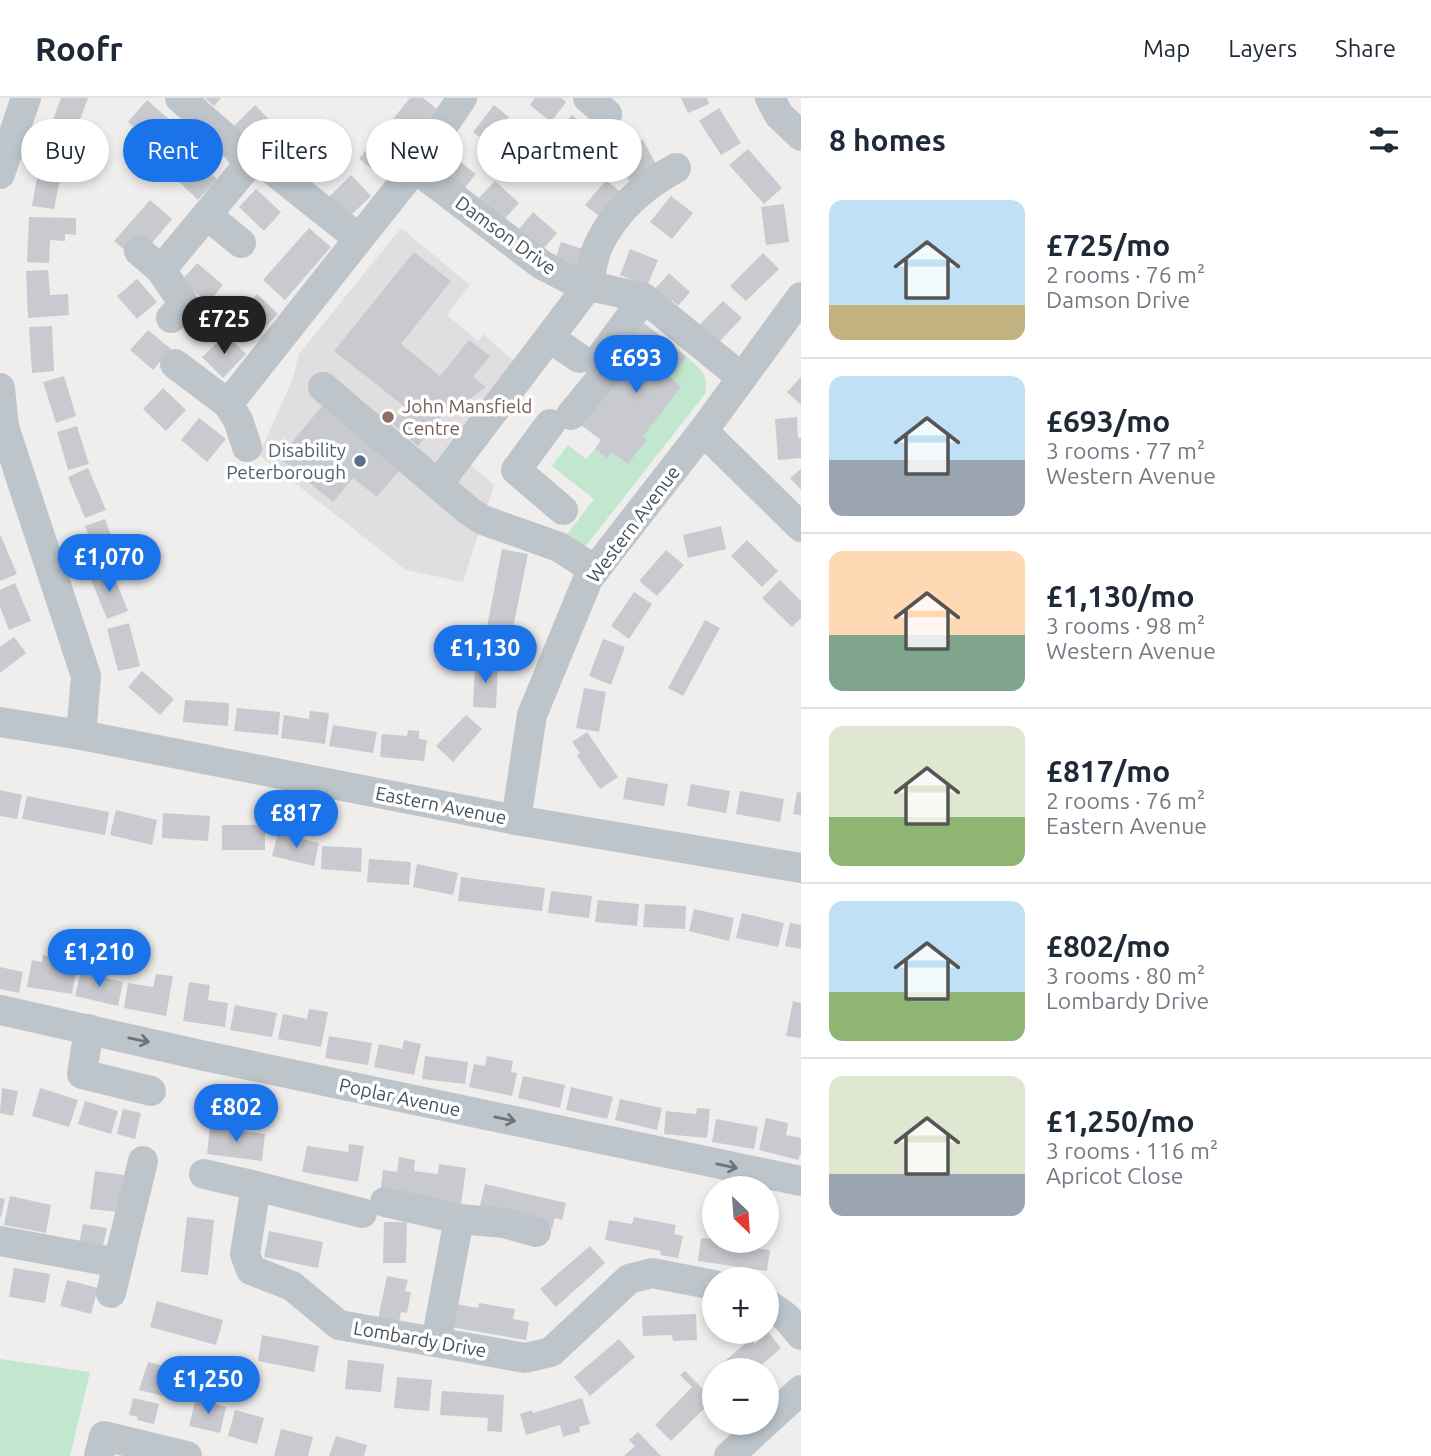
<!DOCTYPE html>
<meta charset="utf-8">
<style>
:root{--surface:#fff;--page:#f6f6f7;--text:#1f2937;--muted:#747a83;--line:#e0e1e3;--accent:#1a73e8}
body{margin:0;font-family:Ubuntu,sans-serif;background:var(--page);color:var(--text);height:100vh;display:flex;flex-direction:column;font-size:26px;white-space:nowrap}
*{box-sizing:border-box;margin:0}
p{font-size:23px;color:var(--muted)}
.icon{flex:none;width:38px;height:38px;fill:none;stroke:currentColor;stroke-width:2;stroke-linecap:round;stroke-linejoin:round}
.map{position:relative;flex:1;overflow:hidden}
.side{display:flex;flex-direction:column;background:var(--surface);width:630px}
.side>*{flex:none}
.banner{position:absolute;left:21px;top:21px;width:665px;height:63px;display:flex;gap:14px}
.needle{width:46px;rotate:155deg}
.buttons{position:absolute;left:702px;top:1078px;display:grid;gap:14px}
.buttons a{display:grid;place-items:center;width:77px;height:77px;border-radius:50%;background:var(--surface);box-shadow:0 4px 10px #0003;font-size:35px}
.price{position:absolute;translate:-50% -60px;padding:0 16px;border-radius:24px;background:var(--accent);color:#fff;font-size:23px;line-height:46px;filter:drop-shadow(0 2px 4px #0008)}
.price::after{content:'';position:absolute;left:50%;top:42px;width:21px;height:16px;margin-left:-10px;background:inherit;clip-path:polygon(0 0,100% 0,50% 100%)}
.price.current{background:#222;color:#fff}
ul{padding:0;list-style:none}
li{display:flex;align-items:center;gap:21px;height:175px;padding:0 28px}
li+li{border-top:2px solid var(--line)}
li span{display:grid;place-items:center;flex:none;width:196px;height:140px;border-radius:14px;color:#555}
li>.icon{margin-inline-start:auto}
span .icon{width:84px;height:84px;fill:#fffc;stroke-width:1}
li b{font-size:30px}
h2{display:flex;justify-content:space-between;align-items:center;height:84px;padding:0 28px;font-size:30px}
.chip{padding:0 24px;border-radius:32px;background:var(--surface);box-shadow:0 4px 10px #0003;font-size:24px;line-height:63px}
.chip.current{background:var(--accent);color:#fff}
header{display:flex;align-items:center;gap:42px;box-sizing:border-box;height:98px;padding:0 35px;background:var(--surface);border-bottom:2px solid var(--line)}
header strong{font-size:33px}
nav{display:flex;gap:38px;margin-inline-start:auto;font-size:24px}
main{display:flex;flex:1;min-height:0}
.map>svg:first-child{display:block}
</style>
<header>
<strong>Roofr</strong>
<nav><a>Map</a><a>Layers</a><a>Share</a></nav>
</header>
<main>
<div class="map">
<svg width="801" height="1358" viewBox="0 0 801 1358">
<rect width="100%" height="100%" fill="#f0eded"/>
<polygon fill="#e1dedf" points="401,130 470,187 447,217 478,243 483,236 526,273 467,364 494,387 463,484 406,472 259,357 293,280 299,256"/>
<g fill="#c1e8cf">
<path d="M 687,259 C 701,272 709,276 705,296 L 585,449 L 561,444 L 594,401 L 552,368 L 568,347 L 586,361 L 595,351 L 607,360 L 612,355 L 628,366 L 647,342 L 643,338 L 670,279 Z"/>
<polygon points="0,1261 90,1274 70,1358 0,1358"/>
</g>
<g fill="#c9cacf">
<polygon points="61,0 88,0 68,55 44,46"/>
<polygon points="205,0 221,0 214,8"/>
<polygon points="410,0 423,0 437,11 415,39 393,21"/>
<polygon points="535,0 561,0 566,4 551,24 530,7"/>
<polygon points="681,0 707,0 709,6 688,15"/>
<polygon points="147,2 179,30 166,45 147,29 142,36 128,24"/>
<polygon points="255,7 278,31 257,51 234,28"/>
<polygon points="494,7 509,19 488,45 473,34"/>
<polygon points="719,10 741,45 721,57 699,23"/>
<polygon points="572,17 601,42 582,64 553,39"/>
<polygon points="380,35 404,54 383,80 359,61"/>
<polygon points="291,36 315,59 295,80 271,57"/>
<polygon points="643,42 657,68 629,83 615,57"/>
<polygon points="186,51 217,81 198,102 166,71"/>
<polygon points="748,51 782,90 764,106 729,67"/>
<polygon points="454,59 476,76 462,93 440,77"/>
<polygon points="40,63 63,67 54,111 32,108"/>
<polygon points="351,77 371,98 348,120 328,100"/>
<polygon points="606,82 628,100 608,125 585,107"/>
<polygon points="495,83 519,105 500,126 476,103"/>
<polygon points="256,91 281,114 264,133 239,109"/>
<polygon points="671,98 693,115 672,141 650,124"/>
<polygon points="150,102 172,121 137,163 114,143"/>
<polygon points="784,106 789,144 766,147 761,109"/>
<polygon points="533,114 557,135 539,156 515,136"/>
<polygon points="29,119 76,120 76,137 65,136 65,143 50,142 49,165 27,164"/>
<polygon points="309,130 331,149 285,202 263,182"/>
<polygon points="561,144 589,153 577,166 576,171 554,165"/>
<polygon points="630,151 658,162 647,188 620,177"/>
<polygon points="414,154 451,183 401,246 440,278 469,242 490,258 473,279 486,289 466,304 451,307 418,348 392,325 405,309 334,253"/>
<polygon points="763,155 779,171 746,203 730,188"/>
<polygon points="197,165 223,187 208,205 181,183"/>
<polygon points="48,172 50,197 68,196 69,217 28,220 26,173"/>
<polygon points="669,175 690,194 678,208 672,202 669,206 654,192"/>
<polygon points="137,181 157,204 137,221 117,198"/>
<polygon points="257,196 278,216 253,242 232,222"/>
<polygon points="723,203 742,220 715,248 696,230"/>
<polygon points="644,225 687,259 670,279 681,289 643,338 647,342 628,366 612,355 607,360 595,351 601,342 581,327 630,264 619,256"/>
<polygon points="52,228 54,273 32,275 29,229"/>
<polygon points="148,232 171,251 153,272 130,252"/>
<polygon points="226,236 246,256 223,280 202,259"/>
<polygon points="64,278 76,318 56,325 43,284"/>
<polygon points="801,279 801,307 787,294"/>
<polygon points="163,290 186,312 166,333 143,311"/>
<polygon points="323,307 401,370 377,399 353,380 333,404 279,360"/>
<polygon points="797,319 798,340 801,340 801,360 778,362 775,321"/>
<polygon points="199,320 226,341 207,364 181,342"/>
<polygon points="77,328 89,366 68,372 57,334"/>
<polygon points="88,370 106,412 85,420 68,379"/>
<polygon points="801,371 801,392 790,380"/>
<polygon points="105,421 119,460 99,467 85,428"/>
<polygon points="721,428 726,451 688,460 683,437"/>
<polygon points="0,436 17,476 0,483"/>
<polygon points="747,442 778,473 762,489 731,458"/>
<polygon points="502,451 528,456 507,560 482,555"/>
<polygon points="666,452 684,467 657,498 639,483"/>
<polygon points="111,471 128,513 107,521 90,479"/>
<polygon points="780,482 801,503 801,520 792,529 762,500"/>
<polygon points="15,485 31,523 9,532 0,509 0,492"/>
<polygon points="634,494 652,506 629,541 611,528"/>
<polygon points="705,522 720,530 683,598 668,590"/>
<polygon points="129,525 140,568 118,573 107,531"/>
<polygon points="14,539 26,555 0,575 0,549"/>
<polygon points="603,541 625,549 611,587 589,578"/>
<polygon points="475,563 498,565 496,610 473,609"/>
<polygon points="142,573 174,601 160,617 128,589"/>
<polygon points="584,590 606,594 599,634 576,630"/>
<polygon points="185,602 229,605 228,628 183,624"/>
<polygon points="237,610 280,614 278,637 234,633"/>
<polygon points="310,613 329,615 325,646 281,640 284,617 309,621"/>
<polygon points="466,617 482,631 453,664 436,648"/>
<polygon points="333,627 377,634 373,655 329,648"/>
<polygon points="408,632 419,633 419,641 427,642 424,663 380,659 382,636 407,638"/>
<polygon points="587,634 618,679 600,691 577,658 580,655 572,644"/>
<polygon points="627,679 668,686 664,708 623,701"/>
<polygon points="691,686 730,693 726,715 687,708"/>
<polygon points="0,692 22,697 17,721 0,718"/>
<polygon points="740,693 784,701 780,724 736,716"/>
<polygon points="797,694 801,695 801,717 793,716"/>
<polygon points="27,698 109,714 105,737 22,721"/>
<polygon points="116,712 157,722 152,747 110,737"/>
<polygon points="163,715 210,718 208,743 162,740"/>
<rect x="222" y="727" width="43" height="25"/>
<polygon points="278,735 319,745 314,768 272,758"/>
<polygon points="322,748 362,750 361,774 321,771"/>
<polygon points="369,761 411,764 409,787 367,784"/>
<polygon points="417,766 458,775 453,797 413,789"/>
<polygon points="461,779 545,790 542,813 458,803"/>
<polygon points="551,793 592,798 589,820 548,815"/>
<polygon points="598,802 639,806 637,828 595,824"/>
<polygon points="645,806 686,808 685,831 643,829"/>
<polygon points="694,811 734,820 729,843 689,833"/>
<polygon points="742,815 784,825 778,849 736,840"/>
<polygon points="790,825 801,827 801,851 785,848"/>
<polygon points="43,857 58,860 56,868 76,872 72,896 27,889 32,862 42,864"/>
<polygon points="0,869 23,874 19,895 0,891"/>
<polygon points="81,874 123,884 118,908 75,898"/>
<polygon points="156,876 173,878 166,918 124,910 128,885 153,889"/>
<polygon points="189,884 210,887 208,902 228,905 225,929 183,923"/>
<polygon points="793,903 801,905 801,940 786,938"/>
<polygon points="235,907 277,915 272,939 230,932"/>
<polygon points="309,911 328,914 321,949 278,941 283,916 307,921"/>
<polygon points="329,938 372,945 368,967 325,960"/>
<polygon points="404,942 421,946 414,977 374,969 379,946 402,951"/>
<polygon points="425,958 468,964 465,986 422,981"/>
<polygon points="487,958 513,963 511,974 517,975 512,998 469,989 474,966 485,968"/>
<polygon points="523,978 565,987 560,1010 518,1000"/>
<polygon points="571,989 613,999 607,1021 566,1012"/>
<polygon points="2,990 18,993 13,1018 0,1015"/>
<polygon points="40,990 78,1002 69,1029 32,1018"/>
<polygon points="620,1001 662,1010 657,1032 615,1022"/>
<polygon points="85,1003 118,1013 111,1036 78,1026"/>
<polygon points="697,1010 710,1011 707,1040 664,1036 666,1013 696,1016"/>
<polygon points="123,1011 141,1015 135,1041 117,1036"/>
<polygon points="766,1020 788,1025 786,1037 801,1040 801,1055 798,1062 759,1052"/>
<polygon points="716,1021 758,1029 754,1051 712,1044"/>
<polygon points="210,1029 265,1036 262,1063 207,1056"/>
<polygon points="349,1046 364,1048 358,1084 302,1074 307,1048 348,1054"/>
<polygon points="399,1059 415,1062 414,1073 438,1076 439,1066 466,1070 461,1107 380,1096 383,1072 397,1074"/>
<polygon points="95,1073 124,1077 119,1114 90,1111"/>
<polygon points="485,1086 566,1105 562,1122 555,1120 552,1131 496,1117 478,1116"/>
<polygon points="10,1098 51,1107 46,1135 4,1127"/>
<polygon points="0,1100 5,1101 1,1119 0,1119"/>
<polygon points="187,1119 214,1122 208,1177 181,1174"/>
<polygon points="634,1119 676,1127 674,1136 683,1138 678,1160 660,1157 661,1153 605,1142 609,1122 632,1126"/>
<polygon points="384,1124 407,1124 406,1165 383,1165"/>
<polygon points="83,1126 107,1130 102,1152 79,1147"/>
<polygon points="269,1133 323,1144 318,1170 264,1159"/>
<polygon points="701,1140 761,1144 760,1151 770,1152 767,1173 698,1163"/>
<polygon points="590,1148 605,1165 556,1209 540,1191"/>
<polygon points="14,1170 50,1176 45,1205 9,1199"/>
<polygon points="387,1178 408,1182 405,1193 411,1194 407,1215 401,1214 398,1230 377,1226"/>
<polygon points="67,1182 98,1190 91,1216 60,1208"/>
<polygon points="157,1203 223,1222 216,1247 150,1229"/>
<polygon points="479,1205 515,1211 513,1221 529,1224 526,1242 451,1229 455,1206 478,1210"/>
<polygon points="696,1216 697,1242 673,1243 672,1237 643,1238 642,1218"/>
<polygon points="768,1234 781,1250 756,1272 714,1272 751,1241 755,1246"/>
<polygon points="262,1237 319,1248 314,1274 258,1263"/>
<polygon points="619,1241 635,1259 590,1298 574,1279"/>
<polygon points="348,1262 384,1266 381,1294 345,1291"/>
<polygon points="148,1264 171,1270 163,1298 139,1292"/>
<polygon points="685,1273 705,1293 702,1296 711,1304 671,1343 655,1327 692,1289 680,1277"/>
<polygon points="397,1279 432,1282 429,1313 394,1310"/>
<polygon points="442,1293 504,1297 502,1334 487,1333 488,1320 440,1317"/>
<polygon points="133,1300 159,1306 154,1326 137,1322 138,1319 129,1317"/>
<polygon points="582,1300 590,1326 579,1329 580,1334 563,1339 560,1327 526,1337 520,1316 532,1312 533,1315"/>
<polygon points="196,1301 226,1309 220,1335 189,1328"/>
<polygon points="235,1312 264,1320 257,1346 228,1338"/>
<polygon points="281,1331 313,1339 308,1358 274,1358"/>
<polygon points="638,1334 661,1358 624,1358 635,1348 629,1342"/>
<polygon points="336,1338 367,1347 364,1358 329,1358"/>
</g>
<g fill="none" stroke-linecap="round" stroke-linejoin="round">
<g stroke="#bdc5cb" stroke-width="30">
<polyline points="180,0 238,51 248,67 266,67 358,140"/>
<polyline points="462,0 415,70 542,167 577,185 644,200 742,280"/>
<polyline points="588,0 607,16"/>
<polyline points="770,0 779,17 801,38"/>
<polyline points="0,76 26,0"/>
<polyline points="207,117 241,145"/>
<polyline points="139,153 161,172 184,206 171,220"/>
<polyline points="161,172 248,67"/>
<polyline points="550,240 579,260"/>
<polyline points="175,266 228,306 238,322 247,349"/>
<polyline points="323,289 469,413 483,422 559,449 595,472"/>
<polyline points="0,290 4,329 86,578 81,637"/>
<polyline points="228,306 415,70"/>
<polyline points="571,317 603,278 598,263 644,200"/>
<polyline points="550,326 516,372 563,412"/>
<polyline points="703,333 801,429"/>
<path d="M 438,386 L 589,187 C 591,173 593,157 600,144 C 616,112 645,87 676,70"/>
<polyline points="0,624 81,637 516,722 801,770"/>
<polyline points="516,722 532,617 588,481 703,333 801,199"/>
<polyline points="0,912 205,958 801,1083"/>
<polyline points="89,931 82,976 151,993"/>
<polyline points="204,1076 256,1088 245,1156 251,1172 292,1188 339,1227 525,1260 551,1254 629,1181 652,1175 714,1187"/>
<polyline points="256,1088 362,1115"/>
<polyline points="385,1104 459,1121 504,1125 536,1134"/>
<polyline points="0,1143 118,1165"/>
<polyline points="111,1195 143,1063"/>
<polyline points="766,1205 786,1219 801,1237"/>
<polyline points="436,1244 459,1121"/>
<polyline points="766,1324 801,1292"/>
<polyline points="99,1358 104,1338 187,1358"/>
<polyline points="729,1358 765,1325"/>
</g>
</g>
<defs><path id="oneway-shaft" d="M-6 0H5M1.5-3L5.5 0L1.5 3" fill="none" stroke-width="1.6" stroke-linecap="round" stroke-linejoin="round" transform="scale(1.75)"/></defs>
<g stroke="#6b747a">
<use href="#oneway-shaft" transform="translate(139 942) rotate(12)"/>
<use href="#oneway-shaft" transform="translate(505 1021) rotate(12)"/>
<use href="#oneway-shaft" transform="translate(727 1068) rotate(12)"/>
</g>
<circle fill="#8d6e63" stroke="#fff" stroke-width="2.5" cx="388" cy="319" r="7"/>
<circle fill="#5c6f8a" stroke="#fff" stroke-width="2.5" cx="360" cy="363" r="7"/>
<g text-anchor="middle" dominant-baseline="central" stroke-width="7" stroke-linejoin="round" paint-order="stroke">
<g font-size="19" fill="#485158" stroke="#fff">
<text transform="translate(506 137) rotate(36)">Damson Drive</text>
<text transform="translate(633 426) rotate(-53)">Western Avenue</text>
<text transform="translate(441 707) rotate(11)">Eastern Avenue</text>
<text transform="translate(400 999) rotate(12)">Poplar Avenue</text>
<text transform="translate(420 1241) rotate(10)">Lombardy Drive</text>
</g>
<g font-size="19" fill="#785e54" stroke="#fff" text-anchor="start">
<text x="402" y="308">John Mansfield<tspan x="402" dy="22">Centre</tspan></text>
</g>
<g font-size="19" fill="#4e5e75" stroke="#fff" text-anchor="end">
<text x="346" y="352">Disability<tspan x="346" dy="22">Peterborough</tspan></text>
</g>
</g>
</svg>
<div class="buttons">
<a><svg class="needle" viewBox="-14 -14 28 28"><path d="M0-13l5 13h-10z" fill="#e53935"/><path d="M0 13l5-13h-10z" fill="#747a83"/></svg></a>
<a>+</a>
<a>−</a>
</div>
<b class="price current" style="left:224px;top:258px">£725</b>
<b class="price" style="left:636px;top:297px">£693</b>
<b class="price" style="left:109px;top:496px">£1,070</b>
<b class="price" style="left:485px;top:587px">£1,130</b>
<b class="price" style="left:296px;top:752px">£817</b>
<b class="price" style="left:99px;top:891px">£1,210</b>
<b class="price" style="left:236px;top:1046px">£802</b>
<b class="price" style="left:208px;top:1318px">£1,250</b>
<div class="banner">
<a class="chip">Buy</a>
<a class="chip current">Rent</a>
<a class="chip">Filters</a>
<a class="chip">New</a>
<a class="chip">Apartment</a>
</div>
</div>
<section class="side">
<h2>8 homes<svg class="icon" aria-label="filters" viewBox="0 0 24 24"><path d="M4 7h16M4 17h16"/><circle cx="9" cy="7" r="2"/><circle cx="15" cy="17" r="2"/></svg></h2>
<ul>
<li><span style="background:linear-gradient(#bfe0f5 75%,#c2b280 0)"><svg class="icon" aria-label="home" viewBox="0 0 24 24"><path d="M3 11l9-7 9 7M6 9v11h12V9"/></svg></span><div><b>£725/mo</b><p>2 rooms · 76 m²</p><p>Damson Drive</p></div></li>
<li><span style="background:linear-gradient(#bfe0f5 60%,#9aa5b1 0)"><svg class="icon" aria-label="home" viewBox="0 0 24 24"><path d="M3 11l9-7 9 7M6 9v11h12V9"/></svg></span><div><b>£693/mo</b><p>3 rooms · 77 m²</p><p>Western Avenue</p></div></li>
<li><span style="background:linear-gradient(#ffd9b3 60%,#7fa58c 0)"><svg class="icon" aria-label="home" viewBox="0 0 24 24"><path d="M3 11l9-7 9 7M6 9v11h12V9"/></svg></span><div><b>£1,130/mo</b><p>3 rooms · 98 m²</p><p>Western Avenue</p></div></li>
<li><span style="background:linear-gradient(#dfe7d0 65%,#8fb573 0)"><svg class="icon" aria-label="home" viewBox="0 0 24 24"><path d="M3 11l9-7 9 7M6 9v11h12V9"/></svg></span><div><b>£817/mo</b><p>2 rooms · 76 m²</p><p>Eastern Avenue</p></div></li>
<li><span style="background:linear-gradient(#bfe0f5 65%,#8fb573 0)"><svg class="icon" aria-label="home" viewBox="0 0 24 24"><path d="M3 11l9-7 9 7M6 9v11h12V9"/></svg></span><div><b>£802/mo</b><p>3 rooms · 80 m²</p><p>Lombardy Drive</p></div></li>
<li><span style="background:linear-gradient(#dfe7d0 70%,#9aa5b1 0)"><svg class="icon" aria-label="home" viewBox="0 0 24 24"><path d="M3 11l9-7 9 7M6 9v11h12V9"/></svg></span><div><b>£1,250/mo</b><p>3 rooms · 116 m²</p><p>Apricot Close</p></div></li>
</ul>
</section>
</main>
